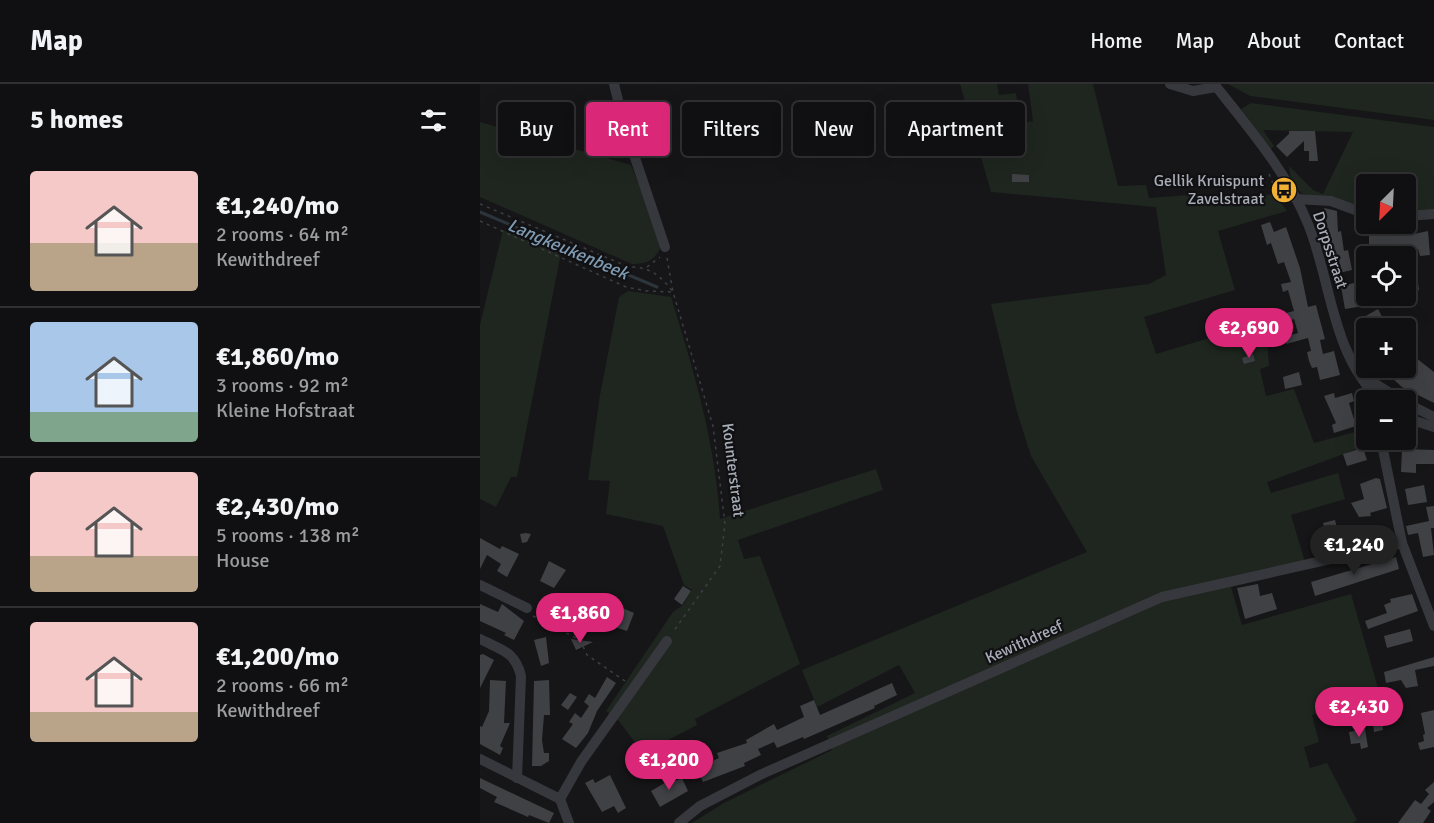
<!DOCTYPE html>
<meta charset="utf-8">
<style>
:root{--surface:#101012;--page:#19191b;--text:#f1f3f6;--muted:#9c9d9f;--line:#303032;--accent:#db2777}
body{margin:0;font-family:Signika,sans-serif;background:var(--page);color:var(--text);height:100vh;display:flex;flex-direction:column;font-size:22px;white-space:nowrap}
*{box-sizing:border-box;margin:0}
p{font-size:20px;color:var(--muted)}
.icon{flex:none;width:33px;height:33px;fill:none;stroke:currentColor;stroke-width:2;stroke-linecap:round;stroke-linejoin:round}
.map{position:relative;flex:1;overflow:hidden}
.panel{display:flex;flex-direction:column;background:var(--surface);width:480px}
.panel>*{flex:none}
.banner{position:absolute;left:18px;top:18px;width:570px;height:54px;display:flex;gap:12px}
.needle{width:39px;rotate:204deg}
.fabs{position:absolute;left:876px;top:90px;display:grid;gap:12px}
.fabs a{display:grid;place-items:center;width:60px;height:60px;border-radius:6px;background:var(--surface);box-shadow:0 6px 24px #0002,0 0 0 2px var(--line);font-size:30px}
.price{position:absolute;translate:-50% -51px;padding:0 14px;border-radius:21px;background:var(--accent);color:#fff;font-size:20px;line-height:39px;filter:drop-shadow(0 2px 3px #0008)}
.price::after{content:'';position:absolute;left:50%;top:36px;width:18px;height:14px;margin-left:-9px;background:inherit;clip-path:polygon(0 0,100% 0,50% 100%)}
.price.on{background:#222;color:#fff}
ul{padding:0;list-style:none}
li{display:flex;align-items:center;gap:18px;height:150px;padding:0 30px}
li+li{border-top:2px solid var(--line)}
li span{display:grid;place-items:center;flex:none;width:168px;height:120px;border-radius:6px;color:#555}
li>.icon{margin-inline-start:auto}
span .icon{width:72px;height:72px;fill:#fffc;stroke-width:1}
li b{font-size:26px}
h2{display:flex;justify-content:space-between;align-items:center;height:72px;padding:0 30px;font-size:26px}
.chip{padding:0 21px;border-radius:6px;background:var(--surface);box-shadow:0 6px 24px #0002,0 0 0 2px var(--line);font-size:21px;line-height:54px}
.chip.on{background:var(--accent);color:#fff}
header{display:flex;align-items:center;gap:36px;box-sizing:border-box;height:84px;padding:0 30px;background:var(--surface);border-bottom:2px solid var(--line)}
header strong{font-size:28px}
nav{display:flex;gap:33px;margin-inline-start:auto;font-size:21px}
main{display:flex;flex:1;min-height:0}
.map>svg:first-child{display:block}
</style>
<header>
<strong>Map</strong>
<nav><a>Home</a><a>Map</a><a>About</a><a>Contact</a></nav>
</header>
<main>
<section class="panel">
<h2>5 homes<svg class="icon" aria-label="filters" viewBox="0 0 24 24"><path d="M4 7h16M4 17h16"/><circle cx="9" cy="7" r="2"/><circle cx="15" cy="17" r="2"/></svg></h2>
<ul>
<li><span style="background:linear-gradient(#f6c9c9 60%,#b9a48a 0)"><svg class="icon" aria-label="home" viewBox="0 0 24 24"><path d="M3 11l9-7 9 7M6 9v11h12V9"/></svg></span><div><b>€1,240/mo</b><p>2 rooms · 64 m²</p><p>Kewithdreef</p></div></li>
<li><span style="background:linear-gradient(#a9c7e8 75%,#7fa58c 0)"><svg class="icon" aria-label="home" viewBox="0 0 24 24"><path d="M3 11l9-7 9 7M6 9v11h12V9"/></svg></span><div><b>€1,860/mo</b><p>3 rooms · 92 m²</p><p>Kleine Hofstraat</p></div></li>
<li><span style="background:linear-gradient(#f6c9c9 70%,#b9a48a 0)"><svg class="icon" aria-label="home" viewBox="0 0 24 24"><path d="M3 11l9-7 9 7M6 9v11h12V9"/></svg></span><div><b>€2,430/mo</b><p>5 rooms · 138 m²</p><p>House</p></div></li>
<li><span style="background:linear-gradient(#f6c9c9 75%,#b9a48a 0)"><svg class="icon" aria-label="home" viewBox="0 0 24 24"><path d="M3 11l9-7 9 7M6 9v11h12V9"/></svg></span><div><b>€1,200/mo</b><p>2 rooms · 66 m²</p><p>Kewithdreef</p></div></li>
</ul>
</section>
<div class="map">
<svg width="954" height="739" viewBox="0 0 954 739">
<rect width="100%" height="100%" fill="#161618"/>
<g fill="#1e261f">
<polygon points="480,0 517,0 519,11 536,9 540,39 553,37 548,0 613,0 638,102 666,101 669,114 722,110 726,120 794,110 807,127 738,147 755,206 664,233 676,270 786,237 789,282 780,285 786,312 814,305 834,359 886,345 886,356 890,356 891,360 787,398 791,409 858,389 865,415 811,431 827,485 751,503 762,541 871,510 900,611 832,631 839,658 824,663 830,684 847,679 877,736 873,739 212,739 244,719 352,666 347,652 435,609 419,581 337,623 322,586 607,468 551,372 537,328 511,220 669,200 686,191 676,123 511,108"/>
<polygon points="748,0 954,0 954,36 770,12"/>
<polygon points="771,19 954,43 954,127 926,128 926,100 886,100 886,128 821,109 811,98 809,82 833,106 843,110 873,48 783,46 794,62 791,65 761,25"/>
<path d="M 0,38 L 151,81 L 177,146 L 180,165 C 173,177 166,180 152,180 L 0,113 Z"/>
<polygon points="23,146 81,169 37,393 31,393 16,423 0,415 0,241"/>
<path d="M 148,207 L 191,213 C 214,288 235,356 240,435 L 396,385 L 403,406 L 258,456 L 264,475 L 280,472 L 320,580 L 215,635 L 217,641 L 163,669 L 139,637 L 126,627 L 193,528 L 203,521 L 212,506 L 204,501 L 183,442 L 126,430 L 130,397 L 108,396 L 120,311 L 139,213 Z"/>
</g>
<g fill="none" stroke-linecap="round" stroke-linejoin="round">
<polyline stroke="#2c353c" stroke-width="3" points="0,128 177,203"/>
</g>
<g fill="#404145">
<polygon points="809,47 835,47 838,77 829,77 829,67 824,67 824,57 807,73 796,62 809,50"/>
<polygon points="532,90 549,91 549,98 532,98"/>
<polygon points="844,124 857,127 858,148 861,147 864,167 868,166 872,186 859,189 853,159 850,160"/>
<polygon points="790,138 794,148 806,143 820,184 828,223 836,221 838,229 845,255 840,256 843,270 854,267 860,291 840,296 837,283 832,284 829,277 827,268 831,267 828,254 806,260 804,253 818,249 814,235 804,238 802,230 814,227 808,206 803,208 801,200 811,198 804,178 798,180 791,159 787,161 781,141"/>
<polygon points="948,147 950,171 940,172 938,165 923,167 923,172 889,172 889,152 913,149 913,152 930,151"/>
<polygon points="937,192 939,206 931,207 930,193"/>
<polygon points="874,199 875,211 890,212 890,221 865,225 861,202"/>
<polygon points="898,225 908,244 886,244 883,248 877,237"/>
<polygon points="926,266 954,288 954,319 922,303 901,284 926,284"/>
<polygon points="773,270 775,277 764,280 762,274"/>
<polygon points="819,288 822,301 805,305 803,293"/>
<polygon points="854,309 855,314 872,309 874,317 869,319 876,342 854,349 852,341 856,339 844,312"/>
<polygon points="883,364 887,376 867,382 863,370"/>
<polygon points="922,365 954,366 954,380 936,380 936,389 921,388"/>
<polygon points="896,394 900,395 907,424 890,429 891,432 879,433 871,419 884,415 880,400"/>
<polygon points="944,401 947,418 928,421 925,405"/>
<polygon points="954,422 954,444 951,444 954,471 943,473 938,449 928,451 926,442 949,437 946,423"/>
<polygon points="855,436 860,456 848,459 843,439"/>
<polygon points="46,449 51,450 47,458 42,459 40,450"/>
<polygon points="0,454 20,465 22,462 39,470 27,493 17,487 21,480 7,471 0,485"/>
<polygon points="916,473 919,485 835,512 831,498"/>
<polygon points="69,477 86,486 74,504 60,497"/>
<polygon points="778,500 780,512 792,509 797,525 765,535 757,504"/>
<polygon points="203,502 211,507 202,521 194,515"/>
<polygon points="932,510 938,527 888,545 885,537 907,529 904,521 911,518 910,515"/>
<polygon points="71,515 89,524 82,538 74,534 76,530 66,526"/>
<polygon points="124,516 154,529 147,547 126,540 125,544 116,540"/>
<polygon points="0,520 18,528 22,520 44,537 34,556 24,551 26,549 0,537"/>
<polygon points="930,545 933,557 907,564 904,552"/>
<polygon points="66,553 69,579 61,582 54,556"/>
<polygon points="91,555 113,558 96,566"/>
<polygon points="3,570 14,576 0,604 0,571"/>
<polygon points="954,573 954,582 935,586 938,602 926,604 921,596 906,599 904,588"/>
<polygon points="127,593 136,599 117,627 108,649 96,664 82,655 93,640 89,638 95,629 101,634 109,622 104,618 109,610 115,614"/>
<polygon points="10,596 26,597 24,639 30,639 20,662 23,664 20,671 0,660 0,642 2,643 9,627"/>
<polygon points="69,596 70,631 64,631 62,656 64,669 69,669 69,677 61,682 52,682 54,597"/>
<polygon points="412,599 417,611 394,622 395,624 324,655 323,653 297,664 294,658 278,665 281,671 264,679 265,682 223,698 218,687 222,685 221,682 239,674 237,669 267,659 266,656 294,640 297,646 324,633 320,622 334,616 340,631"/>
<polygon points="90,609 97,613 88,626 81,621"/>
<polygon points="954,626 954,663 940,666 938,659 944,657 943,651 945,650 941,629"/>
<polygon points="902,637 903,646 894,648 893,638"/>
<polygon points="885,645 888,663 881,665 880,659 871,660 869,648"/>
<polygon points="130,691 146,724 138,729 134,722 122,728 105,699 113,695 115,699"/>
<polygon points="0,694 74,729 69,739 49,731 48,733 14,718 17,713 0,704"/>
<polygon points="193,694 195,697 202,694 208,707 180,723 171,707"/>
<polygon points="954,698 954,718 947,724 951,727 943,739 918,739 935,716 941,720 949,710 945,706"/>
</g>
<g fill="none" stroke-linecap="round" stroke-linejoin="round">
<g stroke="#3d3f44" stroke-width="1.5" stroke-dasharray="3 4.5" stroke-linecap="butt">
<polyline points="789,90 795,104 804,114"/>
<path d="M 0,120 L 149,183 C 170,183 180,191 193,208"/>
<polyline points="0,137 146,203 167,207 192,208"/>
<polyline points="187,174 193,208 233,342 245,440 240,482 193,548"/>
<polyline points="167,183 180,173"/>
<polyline points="53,532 100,556 107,571 145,597"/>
</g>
<g stroke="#37383d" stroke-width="10">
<polyline points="134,0 145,44 185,163"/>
<polyline points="690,0 713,7 736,3"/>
<path d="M 734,0 C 769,44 807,88 828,140 C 852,199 851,269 900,316"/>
<polyline points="816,115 851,117 886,130"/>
<polyline points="926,132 954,130"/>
<polyline points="883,292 921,316"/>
<polyline points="926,319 954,333"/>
<polyline points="926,334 954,343"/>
<polyline points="901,356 922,459 954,542"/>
<polyline points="0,501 47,524"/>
<path d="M 0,555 C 21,566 35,567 41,592 L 37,694"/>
<polyline points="0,675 80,715"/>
<polyline points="80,715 101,678 187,557"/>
<polyline points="80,715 89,739"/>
<polyline points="199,739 220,722 282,690 682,513 922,459"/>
</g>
</g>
<defs>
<symbol id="bus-disc" viewBox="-11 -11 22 22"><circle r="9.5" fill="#f2b134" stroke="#111113"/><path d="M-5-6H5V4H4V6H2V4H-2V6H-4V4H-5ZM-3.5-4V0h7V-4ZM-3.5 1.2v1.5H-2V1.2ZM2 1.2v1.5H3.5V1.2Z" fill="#111"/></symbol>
</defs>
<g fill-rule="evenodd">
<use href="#bus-disc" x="789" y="91" width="30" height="30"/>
</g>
<g text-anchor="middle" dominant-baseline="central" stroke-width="4.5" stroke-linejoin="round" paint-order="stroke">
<g font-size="16" fill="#a8adb8" stroke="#111113" text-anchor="end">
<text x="784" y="97">Gellik Kruispunt<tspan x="784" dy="18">Zavelstraat</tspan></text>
</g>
<g font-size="16" fill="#a8adb8" stroke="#111113">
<text transform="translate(850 166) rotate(72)">Dorpsstraat</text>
<text transform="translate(253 386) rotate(83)">Kounterstraat</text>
<text transform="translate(544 558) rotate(-24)">Kewithdreef</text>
</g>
<g font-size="18" font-style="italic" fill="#7f9bb3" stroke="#111113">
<text transform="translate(88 165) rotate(23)">Langkeukenbeek</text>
</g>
</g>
</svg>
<div class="fabs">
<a><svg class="needle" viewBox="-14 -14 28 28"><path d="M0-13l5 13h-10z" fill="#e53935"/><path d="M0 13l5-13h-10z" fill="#9c9d9f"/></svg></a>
<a><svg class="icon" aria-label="locate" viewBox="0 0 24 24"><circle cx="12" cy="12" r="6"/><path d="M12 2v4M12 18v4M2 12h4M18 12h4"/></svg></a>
<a>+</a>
<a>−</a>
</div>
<b class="price" style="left:769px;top:275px">€2,690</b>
<b class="price on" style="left:874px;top:492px">€1,240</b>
<b class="price" style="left:100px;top:560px">€1,860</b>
<b class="price" style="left:879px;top:654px">€2,430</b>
<b class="price" style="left:189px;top:707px">€1,200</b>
<div class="banner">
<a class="chip">Buy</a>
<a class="chip on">Rent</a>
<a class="chip">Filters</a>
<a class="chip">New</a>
<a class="chip">Apartment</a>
</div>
</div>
</main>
